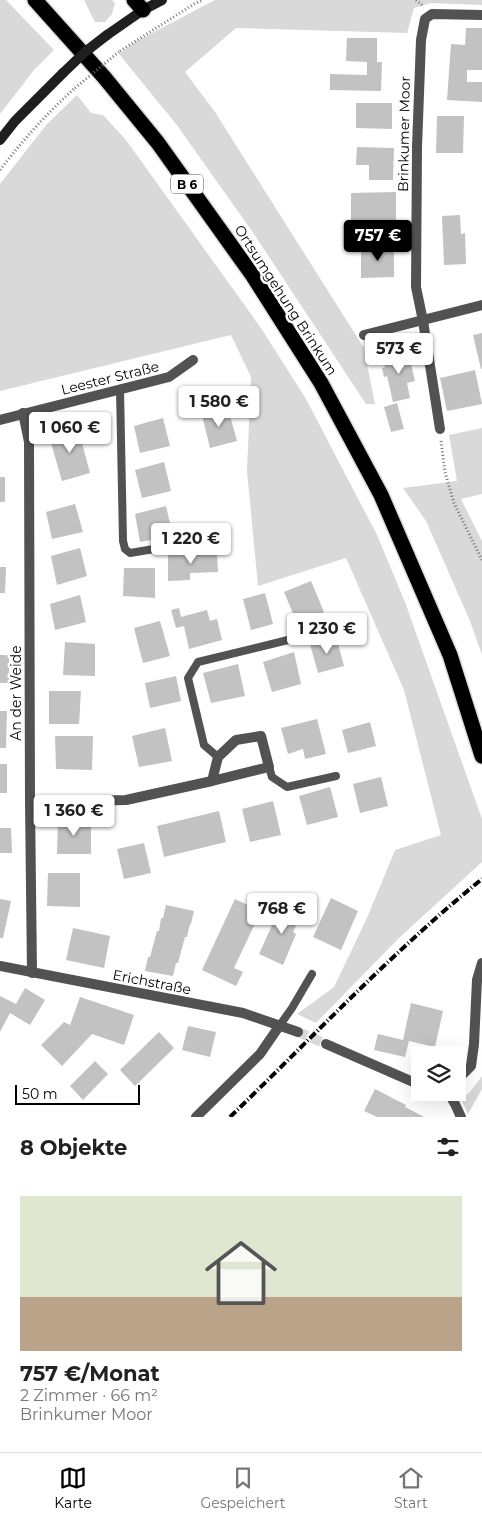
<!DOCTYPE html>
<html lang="de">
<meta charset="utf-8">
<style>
:root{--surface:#fff;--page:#f6f6f6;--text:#222;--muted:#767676;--line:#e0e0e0;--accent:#000}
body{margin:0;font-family:Montserrat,sans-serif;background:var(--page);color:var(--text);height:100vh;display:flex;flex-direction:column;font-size:19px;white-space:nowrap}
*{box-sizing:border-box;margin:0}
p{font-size:16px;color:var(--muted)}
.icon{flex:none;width:28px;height:28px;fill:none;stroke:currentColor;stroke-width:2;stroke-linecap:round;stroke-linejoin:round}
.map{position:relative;height:1117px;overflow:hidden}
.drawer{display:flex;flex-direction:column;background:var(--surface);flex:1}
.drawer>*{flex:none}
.fabs{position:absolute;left:411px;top:1046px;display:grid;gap:10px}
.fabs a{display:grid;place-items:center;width:55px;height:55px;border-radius:0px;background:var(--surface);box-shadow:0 5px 20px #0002;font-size:25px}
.scale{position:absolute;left:15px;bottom:12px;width:125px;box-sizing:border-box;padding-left:5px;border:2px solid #000;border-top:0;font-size:14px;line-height:18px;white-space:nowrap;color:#000;-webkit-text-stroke:4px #fff;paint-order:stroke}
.price{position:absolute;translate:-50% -42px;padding:0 11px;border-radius:5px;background:#fff;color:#222;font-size:16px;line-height:32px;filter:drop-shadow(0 1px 2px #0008)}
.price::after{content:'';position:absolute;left:50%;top:30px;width:15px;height:11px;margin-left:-8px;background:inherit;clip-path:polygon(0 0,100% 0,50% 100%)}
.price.selected{background:var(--accent);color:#fff}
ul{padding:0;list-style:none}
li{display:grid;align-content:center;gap:10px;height:265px;padding:0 20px}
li+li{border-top:1px solid var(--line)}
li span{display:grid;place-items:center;height:155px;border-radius:0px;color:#555}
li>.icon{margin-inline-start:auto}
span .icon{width:90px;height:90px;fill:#fffc;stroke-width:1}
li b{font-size:21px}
h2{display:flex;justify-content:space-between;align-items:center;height:60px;padding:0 20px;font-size:21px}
.tab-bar{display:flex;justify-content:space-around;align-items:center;height:70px;border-top:1px solid var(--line);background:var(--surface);font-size:14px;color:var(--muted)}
.tab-bar a{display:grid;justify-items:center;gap:2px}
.tab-bar .selected{color:var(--accent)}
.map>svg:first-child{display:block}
</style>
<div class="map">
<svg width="482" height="1117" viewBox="0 0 482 1117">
<rect width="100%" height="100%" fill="#fff"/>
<g fill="#d9d9d9">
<polygon points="0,0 6,0 54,50 34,70 0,114"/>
<polygon points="84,0 112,0 115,3 112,14 105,22 95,22"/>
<polygon points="215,0 482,0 482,5 431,3 414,8 407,33 236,28 185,72 215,112 364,348 375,404 366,404 252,231 176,124 119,54 135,42"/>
<polygon points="77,95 91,113 103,115 126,140 261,328 306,399 377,535 405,602 482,819 482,862 399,938 316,1023 297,1014 334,987 367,918 395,850 441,835 404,690 346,558 258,586 247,471 251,377 231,335 0,391 0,184 47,124"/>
<polygon points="482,428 482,494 461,499 482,541 482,655 470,621 426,521 403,488 457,481 449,435"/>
<polygon points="482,1076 482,1089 468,1114 461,1099 469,1093"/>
</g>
<g fill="#c2c2c2">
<polygon points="466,28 482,28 482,70 467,70 467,82 482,82 482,102 447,100 451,44 465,45"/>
<polygon points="347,38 377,38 377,62 382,62 381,91 330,90 330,74 367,75 367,62 346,61"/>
<polygon points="356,103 392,103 392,129 356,128"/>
<polygon points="437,116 464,116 463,153 436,153"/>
<polygon points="357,147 394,148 393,180 369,180 369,165 356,165"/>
<polygon points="396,192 396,229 351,229 351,193"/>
<polygon points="460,215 461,234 465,233 466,264 444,265 442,216"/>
<polygon points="394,247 394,277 361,278 361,248"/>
<polygon points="482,333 482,369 481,369 473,335"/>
<polygon points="408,351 415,381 407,383 410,398 393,402 387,376 384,377 382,368 385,367 382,357"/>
<polygon points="475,370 482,404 447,411 440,378"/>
<polygon points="397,403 404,429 391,432 384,407"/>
<polygon points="228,408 237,441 210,448 202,415"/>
<polygon points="163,418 170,446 140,453 134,426"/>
<polygon points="78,428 90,473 62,481 49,436"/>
<polygon points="164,462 171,491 142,498 135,470"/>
<rect x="0" y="477" width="5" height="25"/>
<polygon points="75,504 83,532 52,539 46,512"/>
<polygon points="166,506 173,536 140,542 135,514"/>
<polygon points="80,548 87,576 57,585 51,556"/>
<polygon points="217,553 218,572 190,573 190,580 168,581 168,554"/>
<polygon points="0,567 6,567 5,593 0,593"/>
<polygon points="124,568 155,568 155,598 123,596"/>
<polygon points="311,581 324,612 297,623 284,592"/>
<polygon points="265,593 273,624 251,630 243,599"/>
<polygon points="80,595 86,622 55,630 50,604"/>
<polygon points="179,608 181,617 207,610 210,621 217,619 222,640 189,649 184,626 176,628 171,610"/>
<polygon points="160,621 170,656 143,663 134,628"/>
<polygon points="336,636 344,666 318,673 310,644"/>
<polygon points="65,642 95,644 95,676 63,675"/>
<polygon points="294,652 301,684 272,692 263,662"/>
<rect x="0" y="655" width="9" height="28"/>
<polygon points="238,664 245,696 211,703 203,673"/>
<polygon points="176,676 181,701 150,708 145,683"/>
<polygon points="49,691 81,691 79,724 49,724"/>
<polygon points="0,711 7,711 6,748 0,748"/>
<polygon points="317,719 326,754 305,759 303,749 288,754 281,728"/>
<polygon points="370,722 376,746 348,753 342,730"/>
<polygon points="165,728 172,761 139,767 132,736"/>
<polygon points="55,736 93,736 92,770 56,769"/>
<rect x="0" y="764" width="7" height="29"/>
<polygon points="381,777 388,806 360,813 353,784"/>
<polygon points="330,787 338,817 307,825 299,796"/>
<polygon points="273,801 281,835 250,842 242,809"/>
<polygon points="219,811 226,842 164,857 157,826"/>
<polygon points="58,820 91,821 91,854 57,854"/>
<polygon points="0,828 11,828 12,853 0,853"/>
<polygon points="144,843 151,873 124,879 117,849"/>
<polygon points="48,873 80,873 80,907 47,906"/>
<polygon points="331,898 358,911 341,950 313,937"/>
<polygon points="0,899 11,901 3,938 0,938"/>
<polygon points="235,899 261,911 234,968 243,972 236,986 202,970"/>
<polygon points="284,903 303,911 293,932 296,934 283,965 259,954 273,923 275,924"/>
<polygon points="166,905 194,911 191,924 190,924 187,937 185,937 178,963 176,963 173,976 145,971 148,957 150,957 157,931 159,931 161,918 163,918"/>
<polygon points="73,928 110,936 104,968 66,960"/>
<polygon points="25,988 45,1000 30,1025 10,1013 0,1032 0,996 16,1004"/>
<polygon points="80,997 134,1015 124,1045 92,1034 62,1066 41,1045 64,1022 70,1025"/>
<polygon points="411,1003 443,1011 435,1047 409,1041 405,1057 374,1050 378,1034 403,1040"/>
<polygon points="188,1026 216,1032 210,1057 182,1050"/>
<polygon points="159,1032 174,1048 135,1086 120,1070"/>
<polygon points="95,1061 108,1074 83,1100 70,1086"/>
<polygon points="375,1089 406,1105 405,1107 424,1117 377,1117 364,1111"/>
</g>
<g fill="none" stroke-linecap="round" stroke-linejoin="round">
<polyline stroke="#d9d9d9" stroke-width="10" stroke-dasharray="10 5" stroke-linecap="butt" points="298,1032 326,1044"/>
<defs>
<g id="highway">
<polyline points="35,0 104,77 158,143 253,276 321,383 381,495 450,655 482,756"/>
<polyline points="134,0 143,10"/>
</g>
</defs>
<use href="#highway" stroke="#dbdbdb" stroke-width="18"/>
<g stroke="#747474" stroke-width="3" stroke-dasharray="1 2.5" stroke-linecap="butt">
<polyline points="416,0 423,6"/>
<polyline points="120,51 194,4 203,0"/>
<path d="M 0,170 C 23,140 47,113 75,88"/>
<polyline points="441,441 445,472 454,503 482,560"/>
</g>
<g stroke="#525252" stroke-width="8">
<polyline points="120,389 123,541 125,549 130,553 184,544"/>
<polyline points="218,757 204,745 188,678 198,662 292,639"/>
<polyline points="269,767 272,777 287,787 336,776"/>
<polyline points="280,1025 292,1008 312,974"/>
</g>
<g stroke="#525252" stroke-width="10">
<polyline points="364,335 482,305"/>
<polyline points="23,413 29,442 30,802 32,973"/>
<polyline points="0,420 169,377 193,360"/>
<polyline points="440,429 423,321 416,287 417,147 421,40 425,19 432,14 482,15"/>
<polyline points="30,802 126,800 212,781 218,757 236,740 261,736 269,767 212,781"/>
<polyline points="0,966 243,1013 298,1032"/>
<polyline points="326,1044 420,1085"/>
<polyline points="458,1079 471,1066 474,1044 477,980 482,963"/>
<polyline points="448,1092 455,1104 461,1117"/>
<polyline points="196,1117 260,1054 280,1025"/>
</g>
<g stroke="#1f1f1f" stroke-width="10">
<polyline points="107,35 143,10 162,0"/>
<polyline points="0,140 15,121 63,73"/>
</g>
<use href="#highway" stroke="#000" stroke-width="15"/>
<path stroke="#000" stroke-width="4" stroke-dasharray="8 2.5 1 2.5" stroke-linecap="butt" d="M 230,1117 C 313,1037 392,952 482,879"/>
<polyline stroke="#747474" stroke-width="3" stroke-dasharray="1 2.5" stroke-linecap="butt" points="75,88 120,51"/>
<polyline stroke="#1f1f1f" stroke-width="10" points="63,73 85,52 107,35"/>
</g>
<g text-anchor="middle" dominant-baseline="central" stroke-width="5" stroke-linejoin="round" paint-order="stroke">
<rect fill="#fff" stroke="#4c4c4c" stroke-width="1" x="171" y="174.5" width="32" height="19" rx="4"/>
<g font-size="12" font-weight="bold" fill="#000">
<text x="187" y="184">B 6</text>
</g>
<g font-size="14" fill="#000" stroke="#fff">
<text transform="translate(404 134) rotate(-89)">Brinkumer Moor</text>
<text transform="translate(286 300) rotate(57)">Ortsumgehung Brinkum</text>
<text transform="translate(110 378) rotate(-14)">Leester Straße</text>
<text transform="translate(16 693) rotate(-90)">An der Weide</text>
<text transform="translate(152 982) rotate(11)">Erichstraße</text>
</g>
</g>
</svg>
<div class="fabs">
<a><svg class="icon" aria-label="layers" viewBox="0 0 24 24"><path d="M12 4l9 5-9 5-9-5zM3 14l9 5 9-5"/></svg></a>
</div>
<div class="scale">50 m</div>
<b class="price selected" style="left:378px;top:262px">757 €</b>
<b class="price" style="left:399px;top:375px">573 €</b>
<b class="price" style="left:219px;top:428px">1 580 €</b>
<b class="price" style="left:70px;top:454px">1 060 €</b>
<b class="price" style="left:191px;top:565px">1 220 €</b>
<b class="price" style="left:327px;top:655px">1 230 €</b>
<b class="price" style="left:74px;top:837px">1 360 €</b>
<b class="price" style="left:282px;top:935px">768 €</b>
</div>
<section class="drawer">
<h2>8 Objekte<svg class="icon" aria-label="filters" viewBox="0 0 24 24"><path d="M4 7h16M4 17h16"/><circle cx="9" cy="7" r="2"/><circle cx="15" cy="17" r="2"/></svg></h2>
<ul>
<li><span style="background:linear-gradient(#dfe7d0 65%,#b9a48a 0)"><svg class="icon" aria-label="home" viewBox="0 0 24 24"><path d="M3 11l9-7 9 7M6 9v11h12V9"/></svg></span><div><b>757 €/Monat</b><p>2 Zimmer · 66 m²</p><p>Brinkumer Moor</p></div></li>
</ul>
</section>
<nav class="tab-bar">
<a class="selected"><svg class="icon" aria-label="map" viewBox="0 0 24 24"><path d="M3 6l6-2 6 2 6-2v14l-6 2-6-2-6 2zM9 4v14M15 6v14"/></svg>Karte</a>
<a><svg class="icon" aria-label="saved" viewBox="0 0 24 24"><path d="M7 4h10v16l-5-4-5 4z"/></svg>Gespeichert</a>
<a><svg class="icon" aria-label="home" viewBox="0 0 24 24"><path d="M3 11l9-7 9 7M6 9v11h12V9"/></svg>Start</a>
</nav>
